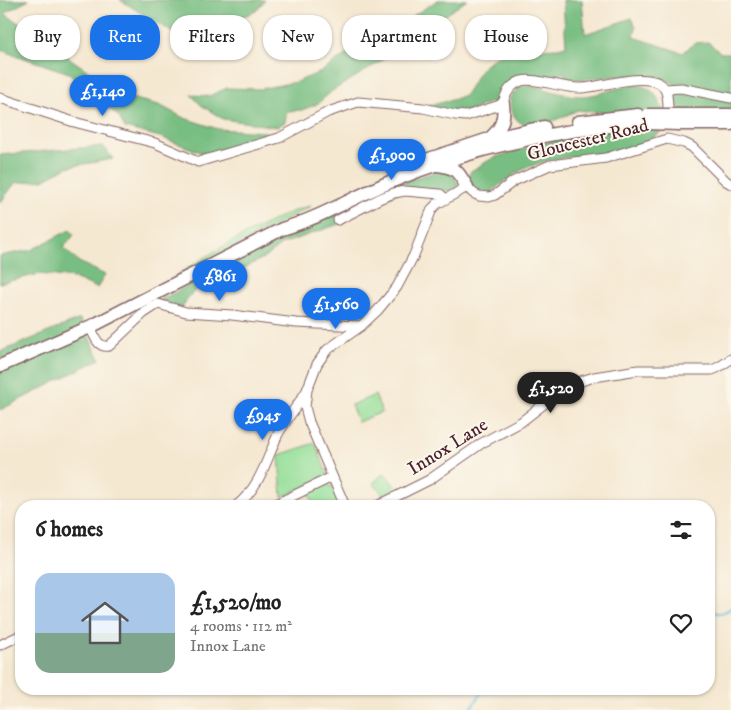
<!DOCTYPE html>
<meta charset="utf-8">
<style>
:root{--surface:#fff;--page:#f6f6f6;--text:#222;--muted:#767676;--accent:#1a73e8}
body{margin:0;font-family:"IM FELL DW Pica",serif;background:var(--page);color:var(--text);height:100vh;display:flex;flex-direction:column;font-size:19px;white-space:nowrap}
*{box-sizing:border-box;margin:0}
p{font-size:16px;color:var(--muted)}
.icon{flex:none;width:28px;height:28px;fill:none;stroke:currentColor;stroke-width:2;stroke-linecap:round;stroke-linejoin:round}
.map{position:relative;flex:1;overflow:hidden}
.details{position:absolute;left:15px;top:500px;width:700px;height:195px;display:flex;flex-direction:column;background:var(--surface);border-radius:20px;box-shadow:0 1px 4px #0004}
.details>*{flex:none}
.guide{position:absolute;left:15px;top:15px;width:701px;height:45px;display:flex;gap:10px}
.price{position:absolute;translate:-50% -42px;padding:0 11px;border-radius:18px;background:var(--accent);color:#fff;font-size:16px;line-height:32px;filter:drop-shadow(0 1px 2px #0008)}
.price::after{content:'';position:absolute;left:50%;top:30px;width:15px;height:11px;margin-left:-8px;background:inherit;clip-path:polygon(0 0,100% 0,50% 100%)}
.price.current{background:#222;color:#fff}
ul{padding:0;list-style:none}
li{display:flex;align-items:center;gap:15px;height:125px;padding:0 20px}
li span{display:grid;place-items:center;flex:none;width:140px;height:100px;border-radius:15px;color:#555}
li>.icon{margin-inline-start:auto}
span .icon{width:60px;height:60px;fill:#fffc;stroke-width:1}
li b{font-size:21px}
h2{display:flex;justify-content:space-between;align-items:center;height:60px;padding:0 20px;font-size:21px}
.tag{padding:0 18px;border-radius:20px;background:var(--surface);box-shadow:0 1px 4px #0004;font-size:18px;line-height:45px}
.tag.current{background:var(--accent);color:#fff}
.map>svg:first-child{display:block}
</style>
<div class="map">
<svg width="731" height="710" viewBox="0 0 731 710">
<rect width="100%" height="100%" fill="#fbf7ec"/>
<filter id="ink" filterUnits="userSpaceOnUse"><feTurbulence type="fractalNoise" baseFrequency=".02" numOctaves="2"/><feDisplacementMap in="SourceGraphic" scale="10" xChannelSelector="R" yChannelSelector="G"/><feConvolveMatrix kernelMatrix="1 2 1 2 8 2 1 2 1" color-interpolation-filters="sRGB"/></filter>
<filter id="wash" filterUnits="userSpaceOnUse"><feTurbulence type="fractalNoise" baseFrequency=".0096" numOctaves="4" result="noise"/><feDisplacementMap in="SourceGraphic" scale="20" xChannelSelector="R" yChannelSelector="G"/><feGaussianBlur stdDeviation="1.12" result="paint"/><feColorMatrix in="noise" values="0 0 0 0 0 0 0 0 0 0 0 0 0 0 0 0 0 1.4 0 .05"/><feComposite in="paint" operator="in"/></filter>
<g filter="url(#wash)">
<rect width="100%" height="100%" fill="#f5e8d1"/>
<g fill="#96df9a" stroke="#707f62">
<path d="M 311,206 L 175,278 L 174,277 C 204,257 235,239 268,223 C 282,216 295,209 311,206 Z"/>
<polygon points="375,395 382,412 358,422 351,405"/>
<polygon points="315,443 328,476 282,497 279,455"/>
<polygon points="384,473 396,487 385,497 373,483"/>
<polygon points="324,484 334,487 342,506 315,506 308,492"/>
</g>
<g fill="#78be82" stroke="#616e56">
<polygon points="0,0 29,0 4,13 126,97 159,105 184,118 218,129 266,132 272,138 220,153 203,153 160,137 125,128 119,117 69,73 0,50"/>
<polygon points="120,0 265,0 256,11 185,40"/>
<polygon points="438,0 467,0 375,65 332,91 317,104 302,110 287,111 285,122 277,127 223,119 201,105 191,95 209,96 227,88 259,89 296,82 321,72 357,47 363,49 380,39 394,38 411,17"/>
<path d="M 563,0 L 582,0 L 585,34 L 632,18 L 636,27 L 634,37 L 683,53 L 694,43 L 708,42 L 721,53 L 731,53 L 731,110 L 673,110 L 672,104 L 678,88 C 663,67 590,80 566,80 L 564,72 L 552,79 C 524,74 512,71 498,99 L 470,111 L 459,113 L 428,106 L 452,100 L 465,95 L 482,68 L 495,57 L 515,50 L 558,48 L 566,46 Z"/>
<path d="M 527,85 C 545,88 562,96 581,96 C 614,96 648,64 663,111 L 605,113 L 578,110 L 553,121 L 523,124 C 512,118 511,110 510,98 L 519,87 Z"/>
<path d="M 647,129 L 661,132 C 624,161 572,150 531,166 C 515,172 501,183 489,194 C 477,191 474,188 468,178 L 471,171 L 493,158 L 535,145 L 586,133 Z"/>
<polygon points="103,146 113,159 67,167 43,180 15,183 0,203 0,155"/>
<path d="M 446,170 L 452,171 L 459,186 L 455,189 L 447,191 L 408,188 L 337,221 L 342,223 L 282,244 L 267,256 L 235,273 L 194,291 L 187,299 L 182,308 L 158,301 C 220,269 283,237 346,208 C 378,193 411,176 446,170 Z"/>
<polygon points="70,230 74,235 63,248 79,262 105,275 97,288 74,278 40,274 0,283 0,256 31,250"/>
<polygon points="80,319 100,359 0,410 0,352"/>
</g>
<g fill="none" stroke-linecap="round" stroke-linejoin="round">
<g stroke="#64bee2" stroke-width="2">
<path d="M 709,611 C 718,614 723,614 731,608"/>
<polyline points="525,689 541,689"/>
<polyline points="470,710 481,693 508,689"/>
</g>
</g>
</g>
<g filter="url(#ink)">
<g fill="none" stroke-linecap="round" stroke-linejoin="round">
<defs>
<g id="minor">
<polyline points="665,89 681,88 731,98"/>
<path d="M 0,98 L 74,122 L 155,143 L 198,162 L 279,138 L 328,112 L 358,102 L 423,108 L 455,115 L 466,116 L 503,104 C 505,94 510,85 521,81 C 536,77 563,89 582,88 C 603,87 639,73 659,83 C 668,88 668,101 668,111"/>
<polyline points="338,220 381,198 394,193 405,191 440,194 446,199"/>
<path d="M 90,327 C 95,336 97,348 109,346 L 144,313 L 158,304 L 186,312 L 232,315 L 296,323 L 361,326"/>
<path d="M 236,506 C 260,487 266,461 278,434 C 286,420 297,406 306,392"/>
<polyline points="272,506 332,477"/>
<polyline points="345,506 309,422 305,407 307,390 317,364 327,350 361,326 378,310 397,287 414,255 432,209 437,204 467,187 473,193 479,196 489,197 495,195 514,181 550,165 606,158 667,139 684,143 692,147 726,181 731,184"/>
<polyline points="377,506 429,480 482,443 521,422 562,390 578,382 594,377 638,370 712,370 719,367 731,359"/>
<polyline points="0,645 21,635"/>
</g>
<g id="highway">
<polyline points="679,115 731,115"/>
<polyline points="578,122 638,115"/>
<polyline points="679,124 731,124"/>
<path d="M 489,139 C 501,129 505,120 503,104"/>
<polyline points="426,160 489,139 544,127"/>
<path d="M 438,165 C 458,168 457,171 467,187"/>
<path d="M 0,366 L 90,327 L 282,229 C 320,218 354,197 390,182 C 472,148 560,128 648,123"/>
</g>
</defs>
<use href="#minor" stroke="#866565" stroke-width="11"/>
<use href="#highway" stroke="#866565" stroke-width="15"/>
<use href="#minor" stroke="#fff" stroke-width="9"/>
<use href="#highway" stroke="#fff" stroke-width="12"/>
<defs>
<g id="highway-bridge">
<polyline points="648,115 679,115"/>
<polyline points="648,123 679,124"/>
</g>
</defs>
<use href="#highway-bridge" stroke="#866565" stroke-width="15" stroke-linecap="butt"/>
<use href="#highway-bridge" stroke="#fff" stroke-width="12"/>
</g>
</g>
<g text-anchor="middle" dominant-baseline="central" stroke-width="4" stroke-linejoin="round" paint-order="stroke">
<g font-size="19" fill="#4a1f2b" stroke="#fbf7ec">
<text transform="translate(588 140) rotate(-14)">Gloucester Road</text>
<text transform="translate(448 447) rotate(-32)">Innox Lane</text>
</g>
</g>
</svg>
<b class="price" style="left:103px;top:117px">£1,140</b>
<b class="price" style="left:392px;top:181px">£1,900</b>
<b class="price" style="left:220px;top:302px">£861</b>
<b class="price" style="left:336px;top:330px">£1,560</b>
<b class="price current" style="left:551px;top:414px">£1,520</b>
<b class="price" style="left:263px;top:441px">£945</b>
<div class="guide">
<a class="tag">Buy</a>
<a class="tag current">Rent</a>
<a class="tag">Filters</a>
<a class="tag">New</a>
<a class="tag">Apartment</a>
<a class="tag">House</a>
</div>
<section class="details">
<h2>6 homes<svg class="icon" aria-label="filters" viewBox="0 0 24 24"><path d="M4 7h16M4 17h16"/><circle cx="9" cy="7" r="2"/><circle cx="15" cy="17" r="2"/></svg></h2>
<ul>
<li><span style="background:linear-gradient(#a9c7e8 60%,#7fa58c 0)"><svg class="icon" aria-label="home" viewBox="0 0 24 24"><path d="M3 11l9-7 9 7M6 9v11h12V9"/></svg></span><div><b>£1,520/mo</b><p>4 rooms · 112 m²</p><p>Innox Lane</p></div><svg class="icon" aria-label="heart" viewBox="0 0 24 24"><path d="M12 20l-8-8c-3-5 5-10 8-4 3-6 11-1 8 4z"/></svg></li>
</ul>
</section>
</div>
